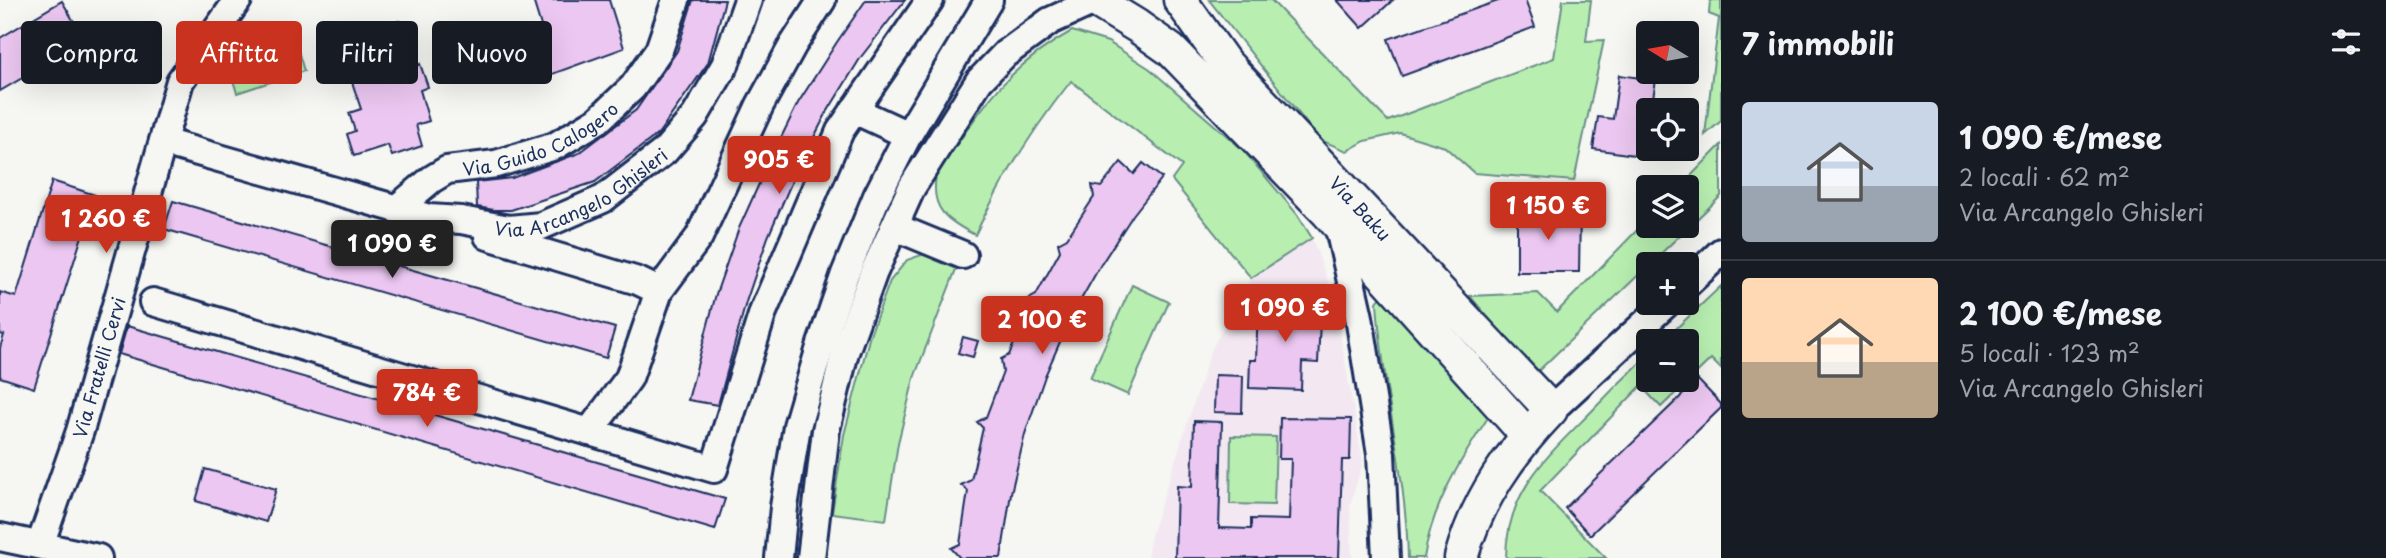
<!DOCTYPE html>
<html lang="it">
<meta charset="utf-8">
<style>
:root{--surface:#171b24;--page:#242831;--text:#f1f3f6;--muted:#9ea1a6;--line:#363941;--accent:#c8321e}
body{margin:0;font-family:"Playpen Sans",sans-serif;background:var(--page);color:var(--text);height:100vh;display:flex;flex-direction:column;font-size:26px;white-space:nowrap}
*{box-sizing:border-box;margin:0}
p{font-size:23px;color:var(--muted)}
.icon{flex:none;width:38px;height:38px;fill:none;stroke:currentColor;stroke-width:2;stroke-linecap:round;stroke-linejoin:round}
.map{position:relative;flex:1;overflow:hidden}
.details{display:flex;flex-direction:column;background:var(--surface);width:665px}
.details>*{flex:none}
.banner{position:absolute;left:21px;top:21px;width:665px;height:63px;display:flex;gap:14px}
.needle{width:46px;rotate:281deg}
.fabs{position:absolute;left:1636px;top:21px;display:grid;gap:14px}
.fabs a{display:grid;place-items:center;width:63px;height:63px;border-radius:7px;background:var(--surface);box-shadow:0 7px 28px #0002;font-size:35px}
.price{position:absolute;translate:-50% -60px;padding:0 16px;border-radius:7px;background:var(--accent);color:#fff;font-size:23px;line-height:46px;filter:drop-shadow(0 2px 4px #0008)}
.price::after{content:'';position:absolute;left:50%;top:42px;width:21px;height:16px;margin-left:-10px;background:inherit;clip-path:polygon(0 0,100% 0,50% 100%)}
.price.selected{background:#222;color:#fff}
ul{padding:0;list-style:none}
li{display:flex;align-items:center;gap:21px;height:175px;padding:0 21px}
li+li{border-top:2px solid var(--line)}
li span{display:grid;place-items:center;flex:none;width:196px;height:140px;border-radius:7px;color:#555}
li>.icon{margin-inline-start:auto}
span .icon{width:84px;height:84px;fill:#fffc;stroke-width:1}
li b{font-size:30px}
h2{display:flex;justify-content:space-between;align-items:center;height:84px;padding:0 21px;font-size:30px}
.chip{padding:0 24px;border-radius:7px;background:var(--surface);box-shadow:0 7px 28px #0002;font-size:24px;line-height:63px}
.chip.selected{background:var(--accent);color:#fff}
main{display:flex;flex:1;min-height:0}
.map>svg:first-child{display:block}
</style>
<main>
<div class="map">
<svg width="1721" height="558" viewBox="0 0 1721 558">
<rect width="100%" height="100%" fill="#f6f6f2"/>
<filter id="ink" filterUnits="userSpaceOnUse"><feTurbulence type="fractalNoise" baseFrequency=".0143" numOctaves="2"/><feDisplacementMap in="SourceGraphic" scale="14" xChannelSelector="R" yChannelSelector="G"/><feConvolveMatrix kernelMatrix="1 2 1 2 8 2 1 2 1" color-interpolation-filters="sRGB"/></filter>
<g filter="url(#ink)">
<polygon fill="#f3e8f2" points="1312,238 1333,295 1363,462 1350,505 1352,558 1147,558 1151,535 1211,350 1251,278"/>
<g fill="#b8efb1" stroke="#6a8f88" stroke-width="2">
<polygon points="1209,0 1271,0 1388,121 1554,58 1563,0 1591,0 1586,41 1604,40 1574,181 1474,173 1445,147 1400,133 1365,141 1347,151 1320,140"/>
<polygon points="1712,0 1721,0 1721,121 1705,135 1719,18 1709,14 1710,1"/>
<path d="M 1072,31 L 1108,42 L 1150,69 L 1243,150 L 1297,214 L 1312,238 L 1251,278 L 1172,180 L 1182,166 L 1071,81 C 1033,129 1001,180 975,235 C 948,221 930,210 936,176 C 978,113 1004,68 1072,31 Z"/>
<polygon points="294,37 304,71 237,93 226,58"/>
<polygon points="1721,145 1721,196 1535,374 1470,296 1538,293 1557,312 1648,219 1648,226 1687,226 1687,187 1680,187"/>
<polygon points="927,253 958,264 914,378 898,443 886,520 832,513 844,435 870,335 890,281 907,260"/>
<polygon points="1132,285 1169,302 1128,395 1090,378"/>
<path d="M 1721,286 L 1721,369 L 1711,359 L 1661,407 L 1641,386 L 1540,491 L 1606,558 L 1506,558 C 1506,494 1545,458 1587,416 C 1607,395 1627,375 1648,355 L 1648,380 L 1687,380 L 1687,341 L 1663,341 Z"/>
<path d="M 1384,293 L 1489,416 C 1460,461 1432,505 1424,558 L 1408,558 C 1406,472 1382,388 1377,302 Z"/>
<polygon points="1231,436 1276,437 1274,505 1230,504"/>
</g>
<g fill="#ecc7f1" stroke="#1b2f5e" stroke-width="2">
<polygon points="533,0 609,0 624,48 544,77 536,53 545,49 539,30 542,29"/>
<polygon points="693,0 725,0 708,63 658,134 595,182 511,210 494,210 477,207 476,182 512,178 579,153 636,110 677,51"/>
<polygon points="866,0 905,0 861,57 826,114 795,174 768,237 746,302 718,405 688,400 716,294 739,228 768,164 798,103 837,42"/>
<polygon points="1337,0 1393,0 1362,28"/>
<polygon points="1501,0 1525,0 1535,27 1402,76 1388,39"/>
<polygon points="62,1 85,41 0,91 0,38"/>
<polygon points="399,21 414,67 420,64 428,87 420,90 429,121 416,125 422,146 392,156 388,145 354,156 347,134 355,131 349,113 361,109 348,70 339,72 330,42"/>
<polygon points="1619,75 1656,80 1651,110 1648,110 1648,157 1593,149 1598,117 1613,119"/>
<polygon points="1121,162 1134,174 1143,163 1162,178 1133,215 1100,266 1070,319 1045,376 1025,434 1011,493 1001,558 960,558 951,548 960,544 968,491 961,485 971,480 983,428 977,422 986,417 1003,372 1001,359 1009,355 1028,311 1027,300 1036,295 1060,251 1058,243 1067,238 1094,197 1092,185 1101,187"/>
<polygon points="52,181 95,195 34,388 0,377 0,348 4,335 0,334 0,292 16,297"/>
<polygon points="173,201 615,328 606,358 164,229"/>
<polygon points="1517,211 1580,212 1579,272 1517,272"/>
<polygon points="1298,298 1321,299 1318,363 1302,362 1301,390 1249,388 1250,360 1256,360 1258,305 1298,306"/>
<polygon points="127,326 725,499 715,530 119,354"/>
<polygon points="963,337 978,341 973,357 958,353"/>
<polygon points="1215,375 1243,376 1242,413 1214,412"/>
<polygon points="1698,380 1721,404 1721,408 1590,535 1565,508"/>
<polygon points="1280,418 1351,419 1350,460 1342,460 1339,558 1175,558 1177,486 1192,487 1194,421 1222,422 1219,528 1251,529 1251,519 1289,520 1291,459 1279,459"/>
<polygon points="205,469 276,489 266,522 196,501"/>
</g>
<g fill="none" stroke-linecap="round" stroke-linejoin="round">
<defs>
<g id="minor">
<polyline points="854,110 908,135"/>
<path id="s1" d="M 163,142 L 429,218 L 461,220 L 509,229 L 541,226 L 603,199 L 665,151 L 695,116 L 725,65 L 748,0"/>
<path id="s2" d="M 396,209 L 432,179 L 447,170 L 496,164 L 555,146 L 598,120 L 633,87 L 659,50 L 676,0"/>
<polyline points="1338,224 1359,317 1381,454 1386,558"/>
<polyline points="895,227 963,255"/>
<polyline points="488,236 638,281 659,291"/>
<polyline points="1687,284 1721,252"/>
<polyline points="153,302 714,469 763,312 840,131 930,0"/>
<polyline points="1551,410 1667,303"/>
<polyline points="589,432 629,378 659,291 699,237 760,105 793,45 822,0"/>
<polyline points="0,537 98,558"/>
<path id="s3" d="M 40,545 L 80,431 L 180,81 L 238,0"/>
<polyline points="779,558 784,507 797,426 821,344 845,274 877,196 908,135 989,0"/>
<polyline points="811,558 826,430 845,352 873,274 912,187 979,81 1005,54 1050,21 1092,2"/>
</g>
<g id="major">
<path id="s4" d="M 1180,0 L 1225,63 L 1551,410 C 1510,453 1477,500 1461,558"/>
<polyline points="1098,2 1137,26 1171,50 1328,213 1527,435"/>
</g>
</defs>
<use href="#minor" stroke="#1b2f5e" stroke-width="32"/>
<use href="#major" stroke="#1b2f5e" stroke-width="37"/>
<use href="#minor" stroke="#f6f6f2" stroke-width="26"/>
<use href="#major" stroke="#f6f6f2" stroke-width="32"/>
</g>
</g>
<g text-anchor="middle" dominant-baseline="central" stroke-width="7" stroke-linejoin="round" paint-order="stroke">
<g font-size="18" fill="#1b2f5e" stroke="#f6f6f2">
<text stroke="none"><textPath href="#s2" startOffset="164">Via Guido Calogero</textPath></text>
<text stroke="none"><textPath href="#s1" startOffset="439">Via Arcangelo Ghisleri</textPath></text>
<text stroke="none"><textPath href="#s4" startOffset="276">Via Baku</textPath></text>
<text stroke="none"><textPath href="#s3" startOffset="187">Via Fratelli Cervi</textPath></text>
</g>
</g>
</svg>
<div class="fabs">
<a><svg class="needle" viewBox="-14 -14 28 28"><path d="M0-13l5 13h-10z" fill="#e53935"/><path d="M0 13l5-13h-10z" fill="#9ea1a6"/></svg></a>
<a><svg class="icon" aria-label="locate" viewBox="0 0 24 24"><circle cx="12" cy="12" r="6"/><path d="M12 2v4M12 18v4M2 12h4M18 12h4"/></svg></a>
<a><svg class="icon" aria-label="layers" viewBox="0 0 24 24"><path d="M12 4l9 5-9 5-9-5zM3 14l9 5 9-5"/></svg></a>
<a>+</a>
<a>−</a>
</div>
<b class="price" style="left:779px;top:196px">905 €</b>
<b class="price" style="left:1548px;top:242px">1 150 €</b>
<b class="price" style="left:106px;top:255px">1 260 €</b>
<b class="price selected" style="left:392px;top:280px">1 090 €</b>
<b class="price" style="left:1285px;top:344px">1 090 €</b>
<b class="price" style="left:1042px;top:356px">2 100 €</b>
<b class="price" style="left:427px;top:429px">784 €</b>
<div class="banner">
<a class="chip">Compra</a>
<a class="chip selected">Affitta</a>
<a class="chip">Filtri</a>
<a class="chip">Nuovo</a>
</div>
</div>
<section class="details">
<h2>7 immobili<svg class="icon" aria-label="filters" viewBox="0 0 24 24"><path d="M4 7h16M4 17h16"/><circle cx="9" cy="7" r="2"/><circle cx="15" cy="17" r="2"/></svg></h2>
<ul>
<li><span style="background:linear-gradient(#c9d6e8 60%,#9aa5b1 0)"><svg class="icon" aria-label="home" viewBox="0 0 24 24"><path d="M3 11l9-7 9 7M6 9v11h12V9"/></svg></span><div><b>1 090 €/mese</b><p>2 locali · 62 m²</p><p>Via Arcangelo Ghisleri</p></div></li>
<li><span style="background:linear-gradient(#ffd9b3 60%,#b9a48a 0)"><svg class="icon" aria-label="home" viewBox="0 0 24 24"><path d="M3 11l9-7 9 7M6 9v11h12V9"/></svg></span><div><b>2 100 €/mese</b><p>5 locali · 123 m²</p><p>Via Arcangelo Ghisleri</p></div></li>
</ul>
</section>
</main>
